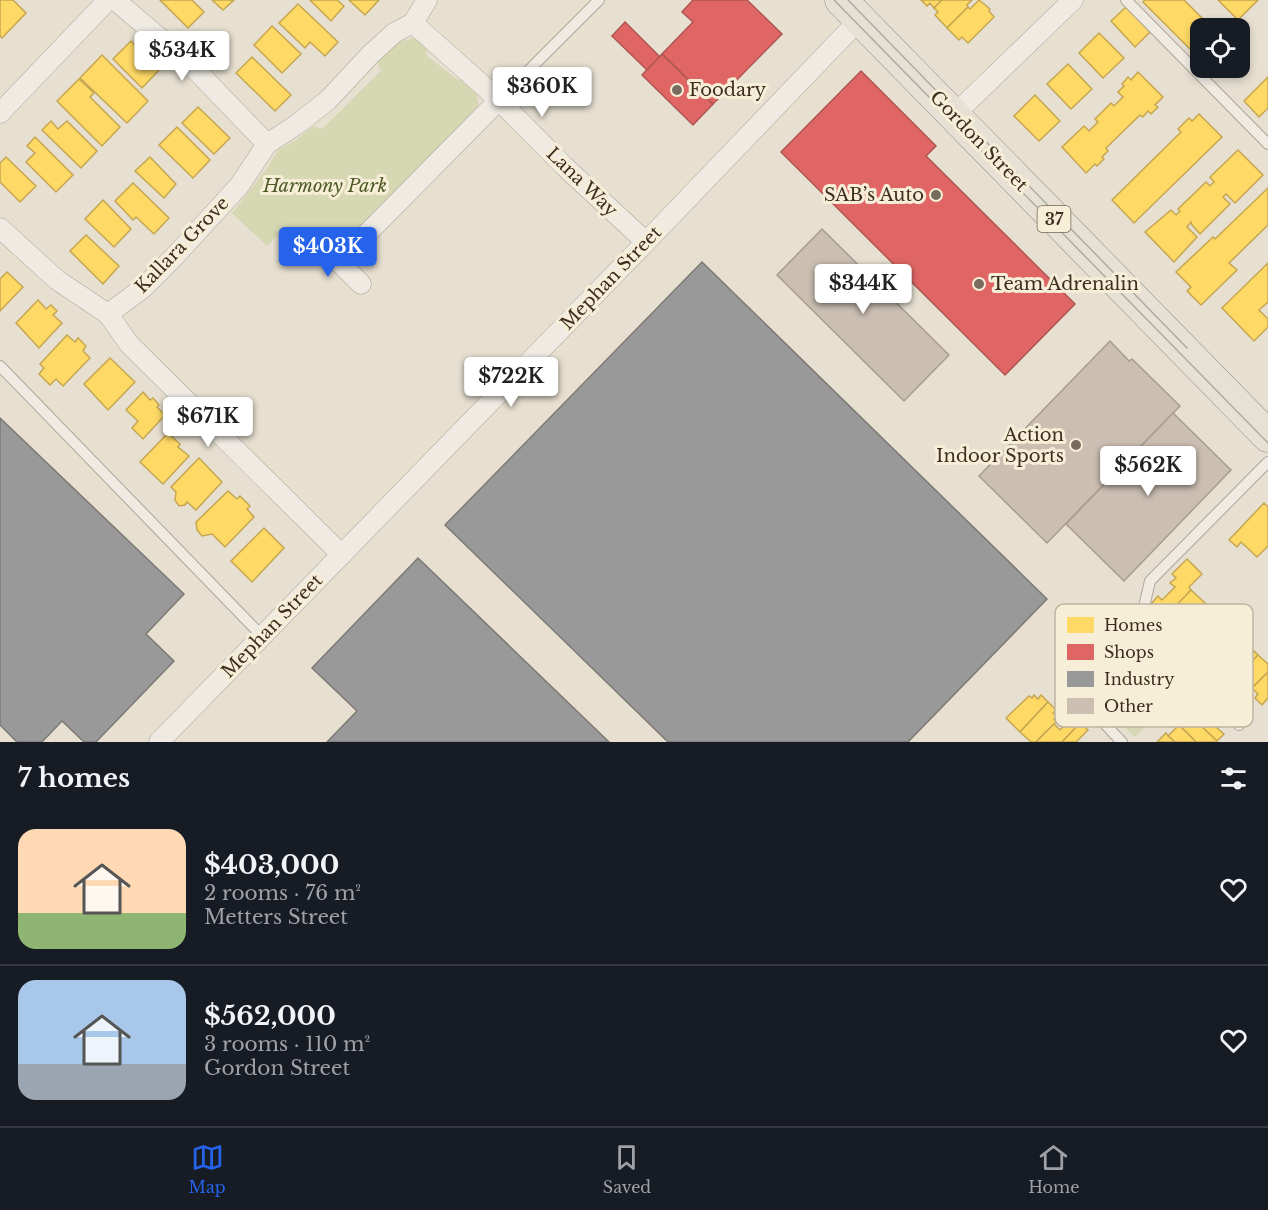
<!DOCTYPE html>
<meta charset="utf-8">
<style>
:root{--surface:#171b24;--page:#20242c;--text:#f1f3f6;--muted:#9ea1a6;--line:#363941;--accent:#2563eb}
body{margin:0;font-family:"Libre Baskerville",serif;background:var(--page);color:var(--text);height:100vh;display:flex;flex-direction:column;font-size:22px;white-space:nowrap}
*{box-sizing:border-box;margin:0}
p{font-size:20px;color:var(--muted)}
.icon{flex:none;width:33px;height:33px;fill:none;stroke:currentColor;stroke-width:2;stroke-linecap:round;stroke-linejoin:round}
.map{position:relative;height:742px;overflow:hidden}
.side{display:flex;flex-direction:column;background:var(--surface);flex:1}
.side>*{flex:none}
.controls{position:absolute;left:1190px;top:18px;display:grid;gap:12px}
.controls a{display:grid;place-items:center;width:60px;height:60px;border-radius:12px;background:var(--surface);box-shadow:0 3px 9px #0003;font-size:30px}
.price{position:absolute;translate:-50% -51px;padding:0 14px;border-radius:6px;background:#fff;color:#222;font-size:20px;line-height:39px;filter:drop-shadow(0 2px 3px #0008)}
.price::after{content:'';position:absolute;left:50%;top:36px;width:18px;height:14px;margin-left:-9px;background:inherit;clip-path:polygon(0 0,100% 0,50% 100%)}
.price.on{background:var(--accent);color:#fff}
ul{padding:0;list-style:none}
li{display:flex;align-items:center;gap:18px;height:150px;padding:0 18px}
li+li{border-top:2px solid var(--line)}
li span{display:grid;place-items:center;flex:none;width:168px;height:120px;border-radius:18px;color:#555}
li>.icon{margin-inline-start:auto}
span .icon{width:72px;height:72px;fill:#fffc;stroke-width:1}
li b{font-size:26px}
h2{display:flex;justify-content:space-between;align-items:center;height:72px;padding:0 18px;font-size:26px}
.tab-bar{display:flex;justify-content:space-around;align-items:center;height:84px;border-top:2px solid var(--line);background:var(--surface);font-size:16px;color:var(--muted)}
.tab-bar a{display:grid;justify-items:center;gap:3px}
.tab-bar .on{color:var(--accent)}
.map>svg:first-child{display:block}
</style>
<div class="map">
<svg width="1268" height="742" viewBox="0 0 1268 742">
<rect width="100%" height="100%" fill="#e7e0d1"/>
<g fill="#d6d7b3">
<polygon points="414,38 428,47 426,55 458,80 465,76 477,91 478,106 337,252 304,246 282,230 267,246 232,213 268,167 278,150 296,140 313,126 322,129 381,71 377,62 395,43"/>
<polygon points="1159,668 1181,690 1135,737 1113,716"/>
</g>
<g fill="#ffd966" stroke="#c5a651" stroke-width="1.5">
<polygon points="0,0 13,0 26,13 2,38 0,36"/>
<polygon points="160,0 192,0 204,12 188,28"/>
<polygon points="212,0 234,0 223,10"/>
<polygon points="310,0 337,0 344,6 331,21"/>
<polygon points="349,0 379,0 365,15"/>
<polygon points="921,0 942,0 934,8 930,3 927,6"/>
<polygon points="942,0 972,0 967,5 968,7 947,28 935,15 938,12 934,8"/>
<polygon points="979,0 990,9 989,11 994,17 968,43 962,37 959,40 947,28 968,7 970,9"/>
<polygon points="1145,0 1184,0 1212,28 1200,28 1199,58 1143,2"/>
<polygon points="1218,0 1258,0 1238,20"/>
<polygon points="298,4 338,42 325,56 310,42 305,48 279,23"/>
<polygon points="1126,7 1150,32 1135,47 1111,21"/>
<polygon points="272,26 301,54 282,73 254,45"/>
<polygon points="1099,33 1124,58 1103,78 1079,53"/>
<polygon points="131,41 159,70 142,88 113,59"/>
<polygon points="102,55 148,101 127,123 80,78"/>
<polygon points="252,57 291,95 275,111 236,73"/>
<polygon points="1068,64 1092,89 1071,109 1047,84"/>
<polygon points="1138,72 1163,97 1155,105 1158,107 1151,114 1148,111 1143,117 1140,115 1106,148 1108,151 1102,157 1104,159 1097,166 1095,164 1086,173 1062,147 1084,126 1089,131 1098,122 1095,119 1111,103 1114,106 1123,97 1118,92 1124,86 1122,84 1128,77 1131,80"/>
<polygon points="1268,77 1268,108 1259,117 1244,101"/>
<polygon points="79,79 94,93 90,97 120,127 102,146 57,101"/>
<polygon points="1035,95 1060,121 1039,141 1014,116"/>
<polygon points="198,107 230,138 214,154 182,123"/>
<polygon points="1199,114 1222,137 1134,223 1112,200 1181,132 1178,129 1189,118 1192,121"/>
<polygon points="51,121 58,129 67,121 97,151 81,168 42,130"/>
<polygon points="177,127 210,160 193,178 159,145"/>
<polygon points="35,137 73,175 56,192 26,162 35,153 27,146"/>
<polygon points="1238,150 1263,175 1235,203 1226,194 1223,197 1230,204 1200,234 1192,225 1191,222 1187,227 1197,237 1174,262 1145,232 1171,210 1176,215 1180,211 1178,209 1206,182 1210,186 1214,182 1210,177"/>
<polygon points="6,157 36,186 20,202 0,182 0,163"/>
<polygon points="150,157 176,184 164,198 135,171"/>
<polygon points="133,183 169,218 154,234 136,217 133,220 115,201"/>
<polygon points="1268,188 1268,225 1229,263 1237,270 1201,305 1187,291 1191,287 1176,272 1213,237 1215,239"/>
<polygon points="103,200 131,229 114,247 85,219"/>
<polygon points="86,235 119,266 103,284 70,251"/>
<polygon points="1268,263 1268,302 1259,310 1268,319 1268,327 1254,341 1222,308"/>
<polygon points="7,272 23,287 0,311 0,279"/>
<polygon points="38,300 46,309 51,305 57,311 53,315 62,323 39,348 16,323"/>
<polygon points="67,335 75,342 78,338 86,346 83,351 90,358 63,386 56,379 50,385 39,374 44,368 40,364"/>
<polygon points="110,358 135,382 108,410 84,384"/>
<polygon points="143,392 150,400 153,398 159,405 157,407 165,415 143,439 132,428 138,421 126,410"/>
<polygon points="168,433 180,444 178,447 189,456 163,484 140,462"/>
<polygon points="199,458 222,482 196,510 187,502 185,505 179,506 175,500 176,492 171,487"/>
<polygon points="228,491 237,499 240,496 250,506 247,509 254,517 225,547 212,534 202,536 197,530 196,522"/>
<polygon points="1264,503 1268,507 1268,546 1257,557 1241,542 1237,547 1229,540"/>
<polygon points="264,528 284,548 252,582 231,561"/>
<polygon points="1187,559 1202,574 1189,587 1191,590 1164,620 1153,609 1155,608 1151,604 1158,596 1162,600 1175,587 1170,583 1176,578 1172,574"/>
<polygon points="1191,590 1205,603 1177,632 1169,624 1172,620 1169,617 1172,614 1170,612"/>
<polygon points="1205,603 1218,616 1197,638 1194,635 1191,639 1188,636 1184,639 1177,632"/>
<polygon points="1245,642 1258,655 1231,684 1222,676 1226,673 1223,669 1226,666 1224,664"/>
<polygon points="1258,655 1268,664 1268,672 1250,690 1248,688 1245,691 1241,687 1238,691 1231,684"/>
<polygon points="1268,672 1268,698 1262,705 1255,698 1258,694 1252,688"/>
<polygon points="1034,695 1038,699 1041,695 1048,702 1020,732 1006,718 1029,696 1032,698"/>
<polygon points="1197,701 1214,718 1217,715 1223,722 1217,728 1224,734 1217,741 1186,712"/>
<polygon points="1048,702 1056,710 1053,713 1057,717 1054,719 1056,722 1036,742 1031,742 1020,732"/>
<polygon points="1186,712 1217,741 1217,742 1196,742 1176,722"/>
<polygon points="1073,716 1080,723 1062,742 1036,742 1054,724 1060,730"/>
<polygon points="1080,723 1088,730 1076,742 1062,742"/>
<polygon points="1179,725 1196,742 1175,742 1168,736"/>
<polygon points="1166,733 1168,736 1175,742 1157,742"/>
</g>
<g fill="#e06666" stroke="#af5551" stroke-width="1.5">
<polygon points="693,0 747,0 782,34 713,104 662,54 693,22 682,12"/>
<polygon points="625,22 660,57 647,70 612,36"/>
<polygon points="662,54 713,104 693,125 642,75"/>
<polygon points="861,71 936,146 926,156 1075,304 1005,375 781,152"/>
</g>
<g fill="#999" stroke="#7d7975" stroke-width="1.5">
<polygon points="702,262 1047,599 908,742 668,742 445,525"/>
<polygon points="0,418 184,594 146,634 174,661 96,742 84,742 62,721 42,742 17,742 0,725"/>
<polygon points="418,558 609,742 327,742 357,711 312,668"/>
</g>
<g fill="#cbbfb2" stroke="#a89c90" stroke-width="1.5">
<polygon points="822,229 949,355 904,401 777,275"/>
<polygon points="1110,341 1129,361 1132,359 1180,406 1047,543 979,476"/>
<polygon points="1173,413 1231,470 1124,581 1066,524"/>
</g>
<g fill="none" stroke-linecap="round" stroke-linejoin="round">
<defs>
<g id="lane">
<polyline points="1126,0 1268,144"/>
<polyline points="499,100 599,0"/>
<polyline points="0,366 262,636"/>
<polyline points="1162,652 1239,725"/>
<path d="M 1067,683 C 1086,702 1103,723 1122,742"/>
<polyline points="1098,718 1162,652 1143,611 1150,581 1268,462"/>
</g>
<g id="street">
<polyline points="115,0 190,64 267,144"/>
<polyline points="413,23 499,100 564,166 646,242"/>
<polyline points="0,113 108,0"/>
<polyline points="954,115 1073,0"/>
<polyline points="0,228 57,280 108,314 143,288 174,257 239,186 267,144 296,125 328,100 370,55 394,33 413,23 427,0"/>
<polyline points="313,249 339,262 361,284"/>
<polyline points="339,262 499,100"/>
<polyline points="108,314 129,344 342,555"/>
<polyline points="159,742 646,242 860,19"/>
</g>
<polyline id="primary" points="841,0 1268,436"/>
</defs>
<use href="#lane" stroke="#ada599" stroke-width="12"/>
<use href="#street" stroke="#ada599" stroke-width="21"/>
<use href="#primary" stroke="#928b80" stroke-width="33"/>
<use href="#lane" stroke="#efebe3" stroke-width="10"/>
<use href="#street" stroke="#efebe3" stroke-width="20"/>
<use href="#primary" stroke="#e6e1d4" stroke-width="32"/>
<g stroke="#afaaa2" stroke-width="1.5">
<polyline points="834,0 1268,443"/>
<polyline points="848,0 1187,348"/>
</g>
</g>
<g fill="#786c5e" stroke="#f7eed8" stroke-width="2">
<circle cx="677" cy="90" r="6"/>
<circle cx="936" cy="195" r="6"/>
<circle cx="979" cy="284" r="6"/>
<circle cx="1076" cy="445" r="6"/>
</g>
<g text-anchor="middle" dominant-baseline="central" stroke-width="6" stroke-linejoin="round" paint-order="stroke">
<rect fill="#f7eed8" stroke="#756857" stroke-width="1.5" x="1037.5" y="206" width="33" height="26" rx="4.5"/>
<g font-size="16" font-weight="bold" fill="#3d2e20">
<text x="1054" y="219">37</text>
</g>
<g font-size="18" fill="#3d2e20" stroke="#f7eed8" text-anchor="start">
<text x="689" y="90">Foodary</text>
<text x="924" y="195" text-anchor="end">SAB’s Auto</text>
<text x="991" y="284">Team Adrenalin</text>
<text x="1064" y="435" text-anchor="end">Action<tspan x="1064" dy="21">Indoor Sports</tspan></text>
</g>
<g font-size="18" fill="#3d2e20" stroke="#f7eed8">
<text transform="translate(979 141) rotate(46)">Gordon Street</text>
<text transform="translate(582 182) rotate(44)">Lana Way</text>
<text transform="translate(182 245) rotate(-46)">Kallara Grove</text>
<text transform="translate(611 278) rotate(-46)">Mephan Street</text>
<text transform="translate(272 626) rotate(-46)">Mephan Street</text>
</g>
<g font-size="18" font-style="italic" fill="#4d5a26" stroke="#f7eed8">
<text x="325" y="186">Harmony Park</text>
</g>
</g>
<rect x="1055" y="604" width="198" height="123" rx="9" fill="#f7eed8" stroke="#bfb4a1" stroke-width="1.5"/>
<rect x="1067" y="617" width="27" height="16" fill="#ffd966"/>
<rect x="1067" y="644" width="27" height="16" fill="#e06666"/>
<rect x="1067" y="671" width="27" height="16" fill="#999"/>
<rect x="1067" y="698" width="27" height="16" fill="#cbbfb2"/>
<g font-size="16" fill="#3d2e20">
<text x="1104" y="631">Homes</text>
<text x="1104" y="658">Shops</text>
<text x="1104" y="685">Industry</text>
<text x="1104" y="712">Other</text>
</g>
</svg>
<div class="controls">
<a><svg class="icon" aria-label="locate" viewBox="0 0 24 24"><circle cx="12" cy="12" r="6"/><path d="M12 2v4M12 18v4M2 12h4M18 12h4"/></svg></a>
</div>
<b class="price" style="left:182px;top:82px">$534K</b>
<b class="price" style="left:542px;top:118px">$360K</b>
<b class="price on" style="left:328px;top:278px">$403K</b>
<b class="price" style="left:863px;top:315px">$344K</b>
<b class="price" style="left:511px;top:408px">$722K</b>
<b class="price" style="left:208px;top:448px">$671K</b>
<b class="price" style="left:1148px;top:497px">$562K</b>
</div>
<section class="side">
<h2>7 homes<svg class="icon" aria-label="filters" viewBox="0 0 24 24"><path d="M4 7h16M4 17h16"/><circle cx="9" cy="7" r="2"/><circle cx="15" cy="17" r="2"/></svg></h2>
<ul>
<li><span style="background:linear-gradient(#ffd9b3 70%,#8fb573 0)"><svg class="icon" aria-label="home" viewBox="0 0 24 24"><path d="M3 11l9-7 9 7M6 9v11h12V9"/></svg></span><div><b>$403,000</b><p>2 rooms · 76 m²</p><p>Metters Street</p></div><svg class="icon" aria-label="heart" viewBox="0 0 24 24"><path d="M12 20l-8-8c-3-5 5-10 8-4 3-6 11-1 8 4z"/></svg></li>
<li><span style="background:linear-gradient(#a9c7e8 70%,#9aa5b1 0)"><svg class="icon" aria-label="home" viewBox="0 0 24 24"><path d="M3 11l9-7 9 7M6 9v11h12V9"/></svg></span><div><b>$562,000</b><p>3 rooms · 110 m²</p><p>Gordon Street</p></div><svg class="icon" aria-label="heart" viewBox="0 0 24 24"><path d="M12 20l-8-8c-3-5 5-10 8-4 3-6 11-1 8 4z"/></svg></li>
</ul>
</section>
<nav class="tab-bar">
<a class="on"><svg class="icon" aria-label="map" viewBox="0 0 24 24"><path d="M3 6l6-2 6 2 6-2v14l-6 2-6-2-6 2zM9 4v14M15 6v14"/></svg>Map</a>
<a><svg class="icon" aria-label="saved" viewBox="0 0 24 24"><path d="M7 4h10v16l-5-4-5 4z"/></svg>Saved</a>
<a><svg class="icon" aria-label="home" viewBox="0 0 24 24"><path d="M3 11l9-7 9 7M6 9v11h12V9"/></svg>Home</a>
</nav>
